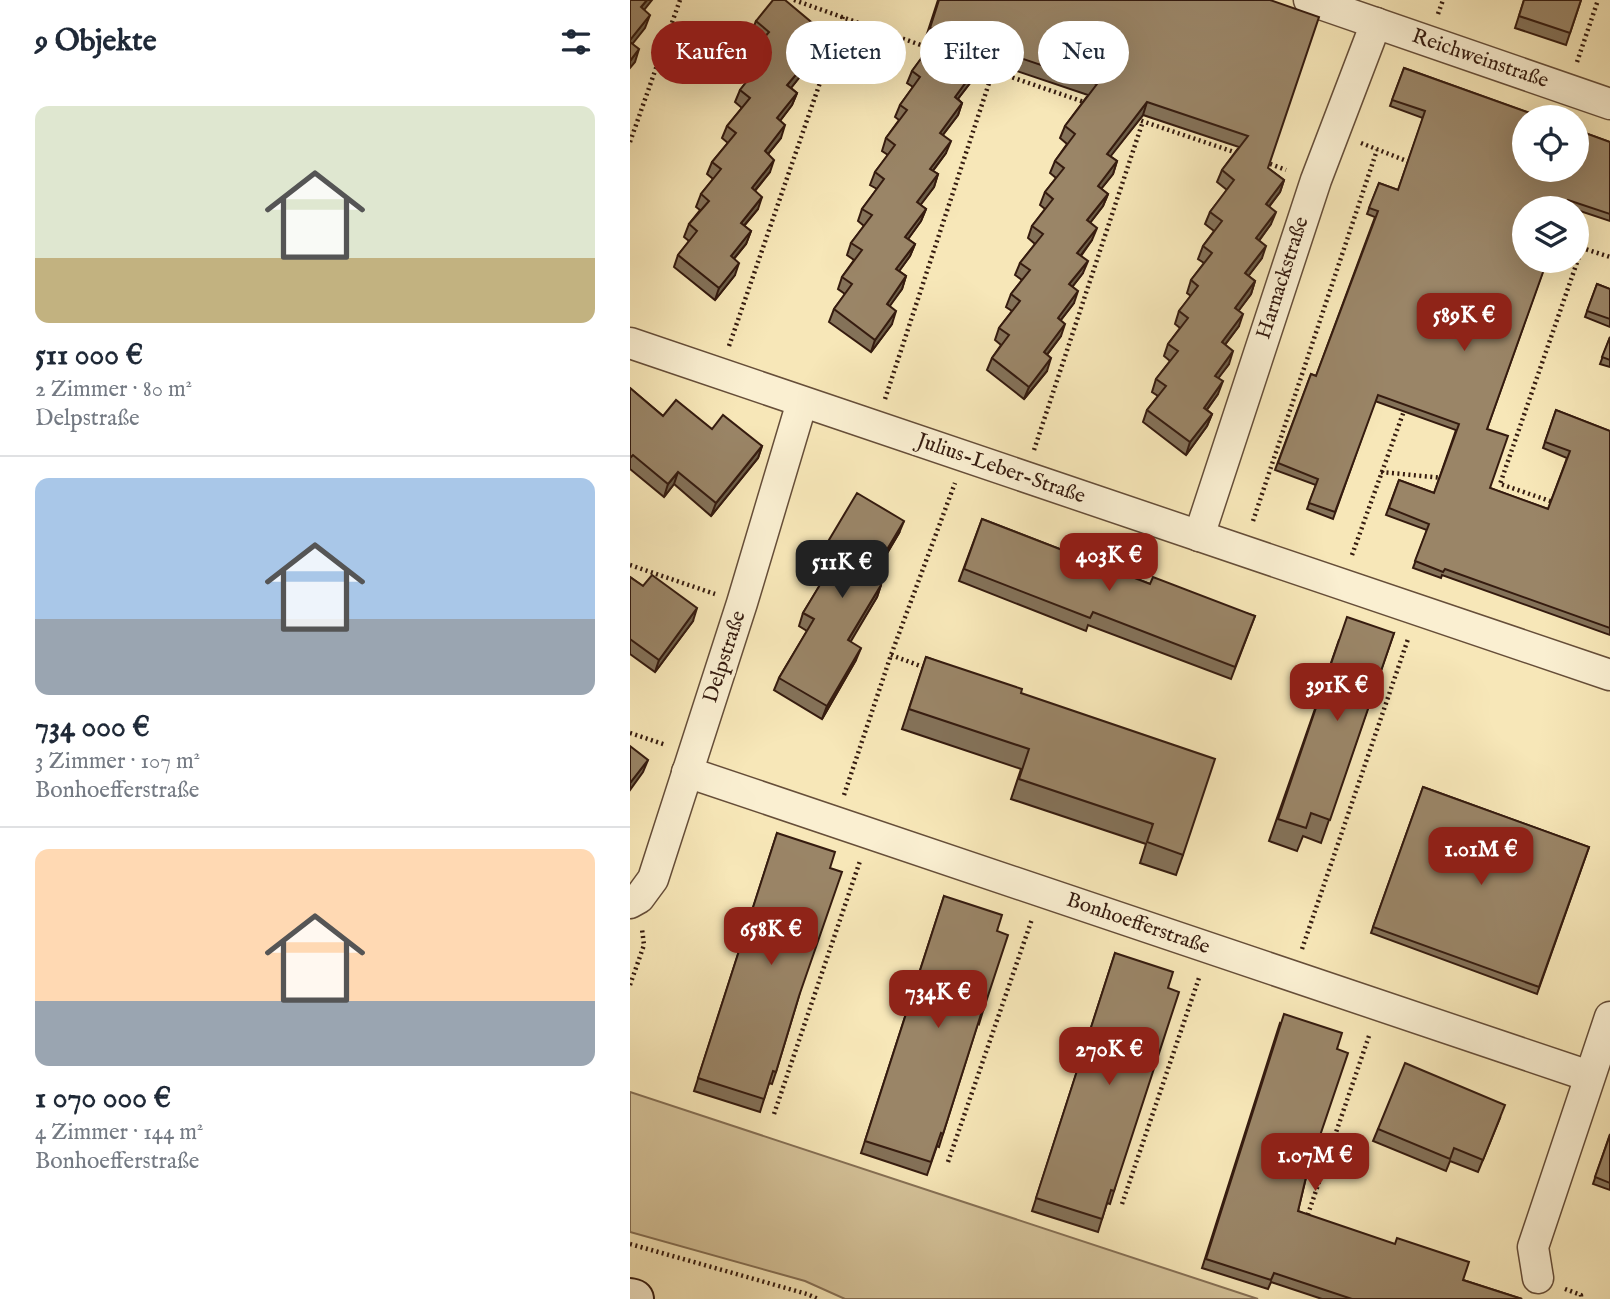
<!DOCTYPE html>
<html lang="de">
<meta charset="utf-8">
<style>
:root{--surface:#fff;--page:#f6f6f7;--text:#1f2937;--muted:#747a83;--line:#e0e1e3;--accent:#8f2418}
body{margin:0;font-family:"IM FELL English",serif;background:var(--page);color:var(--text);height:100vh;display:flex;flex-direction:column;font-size:26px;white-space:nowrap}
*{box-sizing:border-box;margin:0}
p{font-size:23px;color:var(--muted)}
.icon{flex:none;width:38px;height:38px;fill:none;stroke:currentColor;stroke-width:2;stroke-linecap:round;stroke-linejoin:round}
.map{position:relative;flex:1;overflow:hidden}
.panel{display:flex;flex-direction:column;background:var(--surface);width:630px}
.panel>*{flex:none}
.top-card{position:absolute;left:21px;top:21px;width:665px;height:63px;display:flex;gap:14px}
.controls{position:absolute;left:882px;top:105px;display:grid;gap:14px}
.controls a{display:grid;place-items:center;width:77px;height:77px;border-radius:50%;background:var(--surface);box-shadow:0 7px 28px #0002;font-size:35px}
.price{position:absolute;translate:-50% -60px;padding:0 16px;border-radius:14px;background:var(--accent);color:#fff;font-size:23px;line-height:46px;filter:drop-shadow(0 2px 4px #0008)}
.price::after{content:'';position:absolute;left:50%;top:42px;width:21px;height:16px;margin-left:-10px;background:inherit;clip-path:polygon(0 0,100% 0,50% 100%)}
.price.selected{background:#222;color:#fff}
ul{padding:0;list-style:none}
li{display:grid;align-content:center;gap:14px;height:371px;padding:0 35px}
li+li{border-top:2px solid var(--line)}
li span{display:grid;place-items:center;height:217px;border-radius:14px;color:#555}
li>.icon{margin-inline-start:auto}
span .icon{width:126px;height:126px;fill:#fffc;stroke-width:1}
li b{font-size:30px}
h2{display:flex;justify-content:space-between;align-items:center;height:84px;padding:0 35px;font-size:30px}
.tag{padding:0 24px;border-radius:32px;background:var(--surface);box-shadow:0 7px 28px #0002;font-size:24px;line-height:63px}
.tag.selected{background:var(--accent);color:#fff}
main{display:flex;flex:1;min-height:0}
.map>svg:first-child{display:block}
</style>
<main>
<section class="panel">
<h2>9 Objekte<svg class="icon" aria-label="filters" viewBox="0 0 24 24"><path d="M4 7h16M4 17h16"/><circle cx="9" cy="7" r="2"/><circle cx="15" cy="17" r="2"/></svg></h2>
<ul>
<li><span style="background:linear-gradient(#dfe7d0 70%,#c2b280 0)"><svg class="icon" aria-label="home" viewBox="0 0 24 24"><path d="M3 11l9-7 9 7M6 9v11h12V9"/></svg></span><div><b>511 000 €</b><p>2 Zimmer · 80 m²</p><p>Delpstraße</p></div></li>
<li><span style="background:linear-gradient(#a9c7e8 65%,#9aa5b1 0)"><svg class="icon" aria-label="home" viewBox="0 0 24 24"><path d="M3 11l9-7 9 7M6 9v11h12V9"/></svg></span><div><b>734 000 €</b><p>3 Zimmer · 107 m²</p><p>Bonhoefferstraße</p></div></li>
<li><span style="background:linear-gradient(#ffd9b3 70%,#9aa5b1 0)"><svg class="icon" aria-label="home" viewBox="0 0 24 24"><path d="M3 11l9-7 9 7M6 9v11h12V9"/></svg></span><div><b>1 070 000 €</b><p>4 Zimmer · 144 m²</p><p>Bonhoefferstraße</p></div></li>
</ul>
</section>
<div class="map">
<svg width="980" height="1299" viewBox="0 0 980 1299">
<rect width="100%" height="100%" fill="#f7e7b8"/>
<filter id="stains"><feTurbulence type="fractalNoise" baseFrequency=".00286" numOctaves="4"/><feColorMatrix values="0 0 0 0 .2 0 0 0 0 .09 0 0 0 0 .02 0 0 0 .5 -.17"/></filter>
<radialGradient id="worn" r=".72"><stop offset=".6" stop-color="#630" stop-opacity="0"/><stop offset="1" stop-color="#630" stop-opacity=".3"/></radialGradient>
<polygon fill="#d6c49b" stroke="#867055" stroke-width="2" points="0,1092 628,1299 215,1299 175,1281 0,1232"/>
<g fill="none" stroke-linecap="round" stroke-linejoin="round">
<defs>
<g id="minor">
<polyline points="679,0 980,104"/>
<polyline points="0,343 980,675"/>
<polyline points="569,536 686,180 746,23"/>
<polyline points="57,772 959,1076"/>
<polyline points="0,903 9,898 23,879 112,603 172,402"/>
<polyline points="908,1278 903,1247 980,1017"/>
</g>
<polyline id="secondary" points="0,1298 4,1299"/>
</defs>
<use href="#minor" stroke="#664e39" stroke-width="33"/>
<use href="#secondary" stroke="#351b0f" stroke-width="42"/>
<g stroke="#351b0f" stroke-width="4.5" stroke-dasharray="2 3.5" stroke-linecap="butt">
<polyline points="164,0 302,49"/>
<polyline points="808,14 813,0"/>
<polyline points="947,62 968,0"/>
<polyline points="346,65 457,103"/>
<polyline points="506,119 610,154"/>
<polyline points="0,142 50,0"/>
<polyline points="731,143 782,163"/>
<polyline points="635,162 656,170"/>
<polyline points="99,346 213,16"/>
<polyline points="255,399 363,71"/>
<polyline points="404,450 513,121"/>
<polyline points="751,472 813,478"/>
<polyline points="926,503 870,484 952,248 980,257"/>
<polyline points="623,521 747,150"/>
<polyline points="722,555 775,408"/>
<polyline points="0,565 85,594"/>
<polyline points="261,655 296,668"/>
<polyline points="0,733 36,745"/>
<polyline points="214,795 261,655 325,483"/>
<polyline points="672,949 778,639"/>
<polyline points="0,985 14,945 12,929"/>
<polyline points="144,1114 230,861"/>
<polyline points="318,1162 402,919"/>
<polyline points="492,1204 570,975"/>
<polyline points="676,1220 740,1033"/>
<polyline points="0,1244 177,1294 188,1299"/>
<polyline points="935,1289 951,1295 951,1299"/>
</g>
<use href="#minor" stroke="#faefd1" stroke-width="30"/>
<use href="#secondary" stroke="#faefd1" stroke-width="38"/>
</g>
<g fill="#847259" stroke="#351b0f" stroke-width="2">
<polygon points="308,0 640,0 638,168 654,180 650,192 639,207 641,224 629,241 632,258 618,276 625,281 621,294 609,310 609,326 595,345 599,364 588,378 588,394 577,410 582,414 577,426 556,455 513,422 517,410 528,396 522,392 526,379 540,361 534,356 538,344 550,328 545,324 549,311 561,296 557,293 561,280 574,263 568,259 573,246 584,231 575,224 580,212 597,190 587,182 592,170 609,147 513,115 480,156 487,161 483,174 471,189 478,194 473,206 460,223 462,240 451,256 453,273 443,286 444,303 431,320 431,336 417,355 417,371 394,399 357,370 362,358 371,345 365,340 369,328 382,311 376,307 381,294 392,280 385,275 390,263 405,244 398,238 402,226 415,209 410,205 415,192 426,178 420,173 425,161 437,144 430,138 435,126 458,95 357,61 328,99 332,103 328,115 313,135 316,153 303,171 308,174 304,187 290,205 296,209 291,221 278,239 285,244 280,256 269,271 276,276 272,289 259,306 262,324 241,352 199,322 204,309 215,294 208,289 212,277 224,260 217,255 221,243 234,226 228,221 232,209 247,189 240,185 245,172 258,155 252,151 256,138 269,120 265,117 270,105 283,87 277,83 282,71 303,43 295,40"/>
<polygon points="894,0 951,0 936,45 885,28"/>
<polygon points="126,21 182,38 172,50 181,57 176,69 161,88 167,93 162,105 150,121 151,138 138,154 140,172 125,191 128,209 114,226 121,231 116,244 104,259 105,275 85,300 44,267 48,255 59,241 54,237 59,224 70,210 66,207 71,194 83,179 77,174 82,162 98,143 92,138 97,126 112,108 105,102 110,90 121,76 114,69 118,57 131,41 121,33"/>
<polygon points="774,68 980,142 980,221 947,210 947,208 942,208 936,206 857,429 860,488 918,509 937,458 913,448 926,410 980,431 980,635 812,575 811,578 783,568 797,530 756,515 769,480 804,493 826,430 745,401 703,519 677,509 686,485 645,470 681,374 686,376 745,217 737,214 749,183 768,190 793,118 760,106"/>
<polygon points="967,284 980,289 980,327 955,317"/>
<polygon points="980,337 980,367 970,364"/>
<polygon points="0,388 33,416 82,429 132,446 128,458 81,516 44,484 34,497 0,469"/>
<polygon points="352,519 520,584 625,616 601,679 458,625 456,631 329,581"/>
<polygon points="269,533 242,579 251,585 247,597 220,641 226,660 192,719 144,690 149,678 177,631 169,626 173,613 200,569 189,562 193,550"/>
<polygon points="0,577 63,621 25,672 0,654"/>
<polygon points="764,633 691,843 673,836 667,851 639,841 709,640"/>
<polygon points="296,657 391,693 553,855 546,875 510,863 516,844 381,799 391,769 272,729"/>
<polygon points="793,787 959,847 907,994 741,933"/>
<polygon points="147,833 200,868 169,996 146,1072 142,1084 139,1083 130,1112 64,1091"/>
<polygon points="314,896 367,931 353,1011 349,1024 348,1023 313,1134 309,1147 307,1146 297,1175 231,1153"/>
<polygon points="485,953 538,988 484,1191 480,1204 477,1203 468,1232 402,1211"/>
<polygon points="650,1023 707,1049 668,1211 833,1280 892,1299 692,1299 641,1282 638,1289 572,1268"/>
<polygon points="870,1118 848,1172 820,1161 816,1171 743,1141 748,1129"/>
<polygon points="980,1134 980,1190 963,1184"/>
</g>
<g fill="#6c5d48" stroke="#351b0f" stroke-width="2">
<polygon points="17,0 22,0 7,19 11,7"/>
<polygon points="20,15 15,28 0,47 0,40"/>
<polygon points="186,26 182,38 164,60 169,47"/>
<polygon points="361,48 357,61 320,109 325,97"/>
<polygon points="9,49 5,62 0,68 0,61"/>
<polygon points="181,57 176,69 153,98 157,85"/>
<polygon points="167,93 162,105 143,130 147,118"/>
<polygon points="517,102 513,115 473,166 477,154"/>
<polygon points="332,103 328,115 305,145 310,133"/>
<polygon points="155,125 151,138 130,164 135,151"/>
<polygon points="321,141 316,153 295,181 300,169"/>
<polygon points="144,160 140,172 117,200 122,188"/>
<polygon points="487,161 483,174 463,199 468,186"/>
<polygon points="308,174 304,187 283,215 287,202"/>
<polygon points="654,180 650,192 631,217 636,204"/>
<polygon points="478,194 473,206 453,232 457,220"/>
<polygon points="132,197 128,209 106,235 111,223"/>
<polygon points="296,209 291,221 271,249 275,237"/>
<polygon points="646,212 641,224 621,251 626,238"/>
<polygon points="467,228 462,240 443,266 447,253"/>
<polygon points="121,231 116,244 96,268 101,256"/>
<polygon points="285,244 280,256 262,281 266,269"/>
<polygon points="636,246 632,258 611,286 615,273"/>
<polygon points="458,261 453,273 435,296 439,284"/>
<polygon points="109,263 105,275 85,300 89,288"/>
<polygon points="276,276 272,289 252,317 257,304"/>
<polygon points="625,281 621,294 601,321 605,308"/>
<polygon points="448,291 444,303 423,330 428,318"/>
<polygon points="266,311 262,324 241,352 245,340"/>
<polygon points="613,314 609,326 587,355 592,342"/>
<polygon points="435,324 431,336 409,365 414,352"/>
<polygon points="603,351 599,364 581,388 585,376"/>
<polygon points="421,358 417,371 394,399 399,387"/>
<polygon points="593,381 588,394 569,420 574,408"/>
<polygon points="582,414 577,426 556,455 560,442"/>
<polygon points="132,446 128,458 81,516 86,503"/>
<polygon points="48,472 44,484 34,497 38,484"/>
<polygon points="274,521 269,533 235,590 240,578"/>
<polygon points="251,585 247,597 214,653 218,640"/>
<polygon points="67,608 63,621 25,672 29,660"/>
<polygon points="231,648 226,660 192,719 197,706"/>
<polygon points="18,760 13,772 0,790 0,783"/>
</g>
<g fill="#9a8567" stroke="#351b0f" stroke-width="2">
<polygon points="0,0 17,0 11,7 20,15 0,40"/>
<polygon points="143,0 155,0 186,26 169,47 181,57 157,85 167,93 147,118 155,125 135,151 144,160 122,188 132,197 111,223 121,231 101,256 109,263 89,288 48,255 67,231 59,224 79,201 71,194 91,169 82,162 106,133 97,126 120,98 110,90 129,66 118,57 139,32 126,21"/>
<polygon points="309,0 640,0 689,17 638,168 654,180 636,204 646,212 626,238 636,246 615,273 625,281 605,308 613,314 592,342 603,351 585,376 593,381 574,408 582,414 560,442 517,410 536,386 526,379 548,351 538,344 558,318 549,311 568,286 561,280 582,253 573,246 592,221 580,212 604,180 592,170 618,136 517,102 477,154 487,161 468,186 478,194 457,220 467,228 447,253 458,261 439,284 448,291 428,318 435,324 414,352 421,358 399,387 362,358 379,335 369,328 390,301 381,294 400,270 390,263 413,234 402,226 423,199 415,192 434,168 425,161 445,134 435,126 467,84 361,48 325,97 332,103 310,133 321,141 300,169 308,174 287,202 296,209 275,237 285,244 266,269 276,276 257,304 266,311 245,340 204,309 222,284 212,277 232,250 221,243 242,215 232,209 254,179 245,172 265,145 256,138 277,110 270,105 290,77 282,71 311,31 300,28"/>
<polygon points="894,0 951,0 940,33 889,16"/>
<polygon points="0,42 9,49 0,61"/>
<polygon points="774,68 911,117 894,117 894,170 947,170 947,130 980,142 980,214 938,200 935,208 894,208 894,261 917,261 857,429 878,436 860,488 918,509 940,451 915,442 926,410 980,431 980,628 815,569 813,572 785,561 799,524 759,508 769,480 804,493 829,424 748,395 705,512 679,503 688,479 648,463 681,374 686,376 748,211 739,208 749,183 768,190 795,111 762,100"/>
<polygon points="967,284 980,289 980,319 957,311"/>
<polygon points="980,337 980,360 972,357"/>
<polygon points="0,388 33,416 46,400 82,429 93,415 132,446 86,503 48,472 38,484 3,455 0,458"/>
<polygon points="227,493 274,521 240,578 251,585 218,640 231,648 197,706 149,678 184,619 173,613 206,558 193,550"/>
<polygon points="352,519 520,584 523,577 625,616 605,667 463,612 460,618 334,569"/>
<polygon points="22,575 67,608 29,660 0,639 0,577 13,586"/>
<polygon points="717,617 764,633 700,820 681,813 676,828 648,819"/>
<polygon points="296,657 392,689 391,693 585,759 553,855 517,842 523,824 389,779 399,749 279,709"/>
<polygon points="0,746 18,760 0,783"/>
<polygon points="793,787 959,847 909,987 743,927"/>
<polygon points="147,833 205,852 200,868 212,872 169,996 146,1072 143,1071 134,1099 68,1078"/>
<polygon points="314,896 372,915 367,931 378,935 353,1011 352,1011 313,1134 311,1133 301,1162 235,1141"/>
<polygon points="485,953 543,972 538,988 549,992 484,1191 481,1190 472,1219 406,1198"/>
<polygon points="654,1014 712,1033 707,1049 718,1053 676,1177 668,1211 765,1244 767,1238 839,1262 833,1280 892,1299 722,1299 644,1273 641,1280 576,1259"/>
<polygon points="775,1063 875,1105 853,1160 824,1148 820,1159 748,1129"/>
<polygon points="980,1135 980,1183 965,1177"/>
</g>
<g text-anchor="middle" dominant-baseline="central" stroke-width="7" stroke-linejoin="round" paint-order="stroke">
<g font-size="21" fill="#351b0f" stroke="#faefd1">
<text transform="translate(850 59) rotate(19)">Reichweinstraße</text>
<text transform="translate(653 278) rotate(-72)">Harnackstraße</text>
<text transform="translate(371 469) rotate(19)">Julius-Leber-Straße</text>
<text transform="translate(95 657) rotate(-72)">Delpstraße</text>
<text transform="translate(508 924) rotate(19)">Bonhoefferstraße</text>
</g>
</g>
<rect width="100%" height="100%" filter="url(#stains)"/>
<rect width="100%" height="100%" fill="url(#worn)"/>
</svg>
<div class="controls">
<a><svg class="icon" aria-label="locate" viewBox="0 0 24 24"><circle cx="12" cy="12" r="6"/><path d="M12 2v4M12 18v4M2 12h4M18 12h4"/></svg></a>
<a><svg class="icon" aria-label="layers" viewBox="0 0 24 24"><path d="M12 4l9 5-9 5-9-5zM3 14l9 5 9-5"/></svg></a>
</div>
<b class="price" style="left:834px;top:353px">589K €</b>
<b class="price" style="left:479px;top:593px">403K €</b>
<b class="price selected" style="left:212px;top:600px">511K €</b>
<b class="price" style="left:707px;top:723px">391K €</b>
<b class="price" style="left:851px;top:887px">1.01M €</b>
<b class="price" style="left:141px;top:967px">658K €</b>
<b class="price" style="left:308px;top:1030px">734K €</b>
<b class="price" style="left:479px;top:1087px">270K €</b>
<b class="price" style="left:685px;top:1193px">1.07M €</b>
<div class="top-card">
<a class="tag selected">Kaufen</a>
<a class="tag">Mieten</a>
<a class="tag">Filter</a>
<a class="tag">Neu</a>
</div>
</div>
</main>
